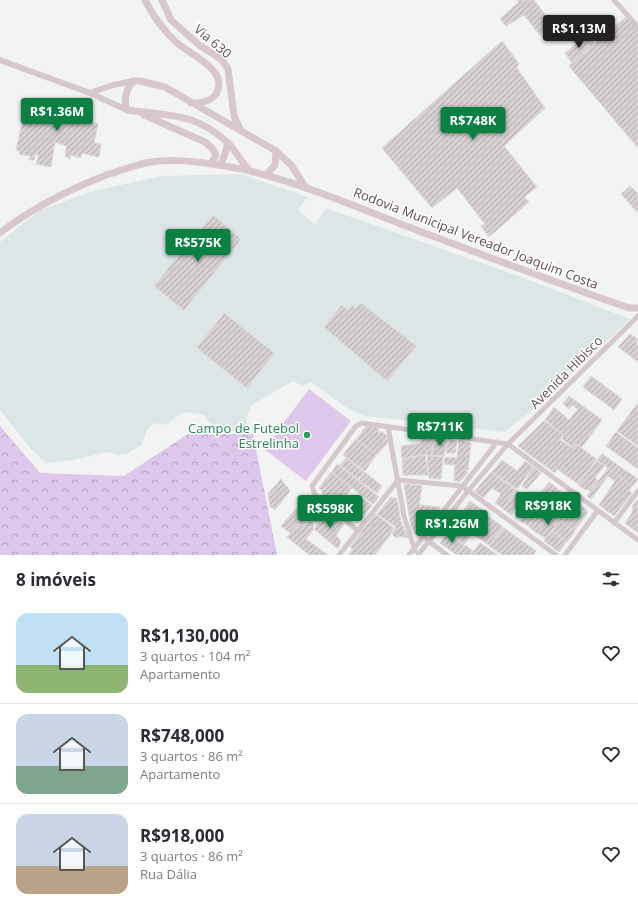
<!DOCTYPE html>
<html lang="pt">
<meta charset="utf-8">
<style>
:root{--surface:#fff;--page:#f7f7f7;--text:#2b2b33;--muted:#7c7c81;--line:#e1e1e2;--accent:#0b8043}
body{margin:0;font-family:"Open Sans",sans-serif;background:var(--page);color:var(--text);height:100vh;display:flex;flex-direction:column;font-size:15px;white-space:nowrap}
*{box-sizing:border-box;margin:0}
p{font-size:13px;color:var(--muted)}
.icon{flex:none;width:22px;height:22px;fill:none;stroke:currentColor;stroke-width:2;stroke-linecap:round;stroke-linejoin:round}
.map{position:relative;height:555px;overflow:hidden}
.sheet{display:flex;flex-direction:column;background:var(--surface);flex:1}
.sheet>*{flex:none}
.price{position:absolute;translate:-50% -34px;padding:0 9px;border-radius:4px;background:var(--accent);color:#fff;font-size:13px;line-height:26px;filter:drop-shadow(0 1px 2px #0008)}
.price::after{content:'';position:absolute;left:50%;top:24px;width:12px;height:9px;margin-left:-6px;background:inherit;clip-path:polygon(0 0,100% 0,50% 100%)}
.price.active{background:#222;color:#fff}
ul{padding:0;list-style:none}
li{display:flex;align-items:center;gap:12px;height:100px;padding:0 16px}
li+li{border-top:1px solid var(--line)}
li span{display:grid;place-items:center;flex:none;width:112px;height:80px;border-radius:12px;color:#555}
li>.icon{margin-inline-start:auto}
span .icon{width:48px;height:48px;fill:#fffc;stroke-width:1}
li b{font-size:17px}
h2{display:flex;justify-content:space-between;align-items:center;height:48px;padding:0 16px;font-size:17px}
.map>svg:first-child{display:block}
</style>
<div class="map">
<svg width="638" height="555" viewBox="0 0 638 555">
<defs>
<pattern id="forest-crowns" width="20" height="18" patternUnits="userSpaceOnUse"><rect width="20" height="18" fill="#ddc7eb"/><path d="M2 6a3 3 0 1 1 6 0M12 15a3 3 0 1 1 6 0" fill="none" stroke="#b6a4c1"/></pattern>
<pattern id="building-hatch" width="6" height="6" patternUnits="userSpaceOnUse"><rect width="6" height="6" fill="#d6d0d1"/><path d="M-1 1l2-2M0 6l6-6M5 7l2-2" fill="none" stroke="#b1abac"/></pattern>
</defs>
<rect width="100%" height="100%" fill="#f2f4f3"/>
<polygon fill="#dde6e6" points="241,174 308,197 298,210 315,225 326,208 521,277 630,319 542,403 504,432 365,416 347,408 311,382 303,386 293,381 250,406 247,417 247,426 239,433 210,423 204,415 186,412 175,417 166,425 155,423 147,430 142,444 127,454 118,455 107,452 74,460 46,463 31,449 0,410 0,242 40,210 93,191 162,176"/>
<polygon fill="url(#forest-crowns)" points="0,426 40,473 124,476 188,434 253,434 277,555 0,555"/>
<polygon fill="#ddc7eb" points="309,389 351,421 306,481 264,449"/>
<g fill="url(#building-hatch)" stroke="#dcd7d7">
<polygon points="517,0 534,0 552,24 540,35 524,15 506,26 500,19 519,2"/>
<polygon points="627,16 638,29 638,148 569,66"/>
<polygon points="587,35 594,43 572,63 565,53"/>
<polygon points="502,41 519,64 516,67 545,108 504,146 537,187 524,197 529,202 489,237 481,226 485,224 457,188 432,208 382,148"/>
<polygon points="45,100 83,109 82,112 93,114 92,122 98,124 94,143 101,144 99,157 82,153 81,158 71,155 70,159 65,156 67,154 65,154 67,146 55,142 51,167 36,164 39,155 35,154 34,160 29,160 30,156 19,154 20,151 16,150 27,102 43,107"/>
<polygon points="630,186 638,194 638,213 621,194"/>
<polygon points="213,215 241,239 184,310 154,286"/>
<polygon points="361,303 416,346 387,381 324,327 342,305 348,310 352,305 356,309"/>
<polygon points="224,313 274,353 247,388 197,348"/>
<polygon points="630,334 638,339 636,344 638,345 638,362 618,347"/>
<polygon points="591,376 622,399 614,410 583,387"/>
<polygon points="569,396 602,420 582,447 576,443 573,447 562,439 564,435 545,420 554,407 569,420 578,409 572,405 569,409 563,404"/>
<polygon points="637,404 638,405 638,446 617,431"/>
<polygon points="544,421 563,435 560,440 573,448 576,444 596,459 578,484 557,469 555,473 518,446"/>
<polygon points="366,426 379,428 378,432 379,434 381,431 387,436 385,438 389,441 377,455 357,439"/>
<polygon points="616,432 638,448 638,469 606,446"/>
<polygon points="422,435 434,438 431,456 424,454 402,459 401,446 421,443"/>
<polygon points="435,438 447,439 444,456 432,455"/>
<polygon points="356,439 376,455 365,471 343,455"/>
<polygon points="448,439 457,441 455,453 446,453"/>
<polygon points="459,440 471,443 468,470 465,470 468,473 459,482 454,480 455,465 444,464 445,457 457,458"/>
<polygon points="602,454 638,479 633,486 597,460"/>
<polygon points="425,455 428,475 403,475 402,460"/>
<polygon points="427,456 443,457 441,479 429,478"/>
<polygon points="346,458 364,472 358,479 340,465"/>
<polygon points="502,460 517,471 525,461 533,467 517,489 492,472"/>
<polygon points="596,461 604,466 595,478 598,480 590,491 587,489 586,490 578,485"/>
<polygon points="337,464 379,497 373,504 332,472"/>
<polygon points="534,467 541,473 527,489 522,486"/>
<polygon points="608,468 632,486 629,491 632,493 614,516 599,505 615,481 608,476 591,499 587,496"/>
<polygon points="331,472 352,488 340,502 330,494 327,498 322,494 323,492 319,488"/>
<polygon points="365,472 382,486 377,493 359,480"/>
<polygon points="491,472 516,490 503,508 495,503 501,494 492,488 483,498 475,491"/>
<polygon points="281,479 290,491 275,510 270,506 268,494"/>
<polygon points="549,482 557,488 529,526 520,521"/>
<polygon points="404,484 422,486 419,505 440,507 419,536 415,534 411,527"/>
<polygon points="557,489 587,510 587,514 574,531 544,508"/>
<polygon points="517,490 526,496 511,515 503,509"/>
<polygon points="352,496 358,501 361,497 372,505 362,519 356,519 343,508"/>
<polygon points="306,497 314,504 318,500 328,509 317,523 311,518 316,512 315,511 303,525 299,523 290,533 281,526"/>
<polygon points="391,497 397,499 401,522 408,538 398,536 396,538 392,534 396,527 377,514"/>
<polygon points="637,500 638,500 638,533 625,523 632,513 633,505"/>
<polygon points="470,501 487,513 480,523 463,511"/>
<polygon points="542,509 550,515 537,533 529,527"/>
<polygon points="328,510 332,512 331,514 344,524 336,535 341,541 338,549 314,529"/>
<polygon points="463,511 479,524 464,544 447,531"/>
<polygon points="375,514 394,528 390,535 375,555 348,555 353,549 350,547"/>
<polygon points="551,514 559,520 546,538 537,533"/>
<polygon points="487,515 503,527 489,545 473,534"/>
<polygon points="310,520 313,522 313,530 306,539 328,555 309,555 287,537 299,523 303,526"/>
<polygon points="559,520 575,532 567,542 552,530"/>
<polygon points="504,528 536,551 533,555 502,555 489,546"/>
<polygon points="552,531 566,542 559,552 544,541"/>
<polygon points="447,534 464,545 457,555 440,543"/>
<polygon points="480,543 498,555 471,555"/>
<polygon points="465,545 473,551 470,555 457,555"/>
</g>
<g fill="none" stroke-linecap="round" stroke-linejoin="round">
<g stroke="#d5c8cb" stroke-width="5">
<polyline points="614,0 638,27"/>
<polyline points="388,427 404,516 415,551"/>
<polyline points="614,523 638,491"/>
<polyline points="357,530 315,495 312,486 356,426 362,423 508,444 638,540"/>
<polyline points="423,537 447,555"/>
<polyline points="339,555 398,480 462,486 556,555"/>
<polyline points="409,555 497,442"/>
<polyline points="418,555 468,491 508,444 638,316"/>
<polyline points="565,555 598,510"/>
</g>
<g stroke="#d5c8cb" stroke-width="6">
<polyline points="0,60 90,93 127,110"/>
<polyline points="90,93 113,85 133,81"/>
</g>
<g stroke="#d8c7cc" stroke-width="7">
<path d="M 145,0 C 153,16 163,30 176,42 C 190,55 230,70 216,94 C 211,102 200,103 191,103"/>
<polyline points="162,0 171,20 199,45 221,59 228,69 234,116 240,129"/>
<polyline points="144,115 205,142 212,148 216,155 211,164"/>
<polyline points="220,165 224,157 228,143"/>
<path d="M 248,169 C 241,161 235,150 227,142 C 194,112 168,116 127,110 C 123,99 126,90 133,81 L 140,81 L 165,87 L 276,151 L 291,165 L 306,188"/>
<polyline points="266,175 275,165 276,151"/>
<path d="M 0,233 C 33,207 70,189 109,174 C 123,170 137,164 151,162 C 169,159 187,161 205,163 C 273,171 334,198 398,223 C 475,252 551,281 629,308 L 638,308"/>
</g>
</g>
<circle fill="#2e9e5b" stroke="#fff" stroke-width="1.5" cx="307" cy="435" r="4"/>
<g text-anchor="middle" dominant-baseline="central" stroke-width="3" stroke-linejoin="round" paint-order="stroke">
<g font-size="13" fill="#5d4c51" stroke="#fff">
<text transform="translate(213 41) rotate(40)">Via 630</text>
<text transform="translate(476 238) rotate(21)">Rodovia Municipal Vereador Joaquim Costa</text>
<text transform="translate(566 372) rotate(-45)">Avenida Hibisco</text>
</g>
<g font-size="13" fill="#27864d" stroke="#fff" text-anchor="end">
<text x="299" y="428">Campo de Futebol<tspan x="299" dy="15">Estrelinha</tspan></text>
</g>
</g>
</svg>
<b class="price active" style="left:579px;top:49px">R$1.13M</b>
<b class="price" style="left:57px;top:132px">R$1.36M</b>
<b class="price" style="left:473px;top:141px">R$748K</b>
<b class="price" style="left:198px;top:263px">R$575K</b>
<b class="price" style="left:440px;top:447px">R$711K</b>
<b class="price" style="left:548px;top:526px">R$918K</b>
<b class="price" style="left:330px;top:529px">R$598K</b>
<b class="price" style="left:452px;top:544px">R$1.26M</b>
</div>
<section class="sheet">
<h2>8 imóveis<svg class="icon" aria-label="filters" viewBox="0 0 24 24"><path d="M4 7h16M4 17h16"/><circle cx="9" cy="7" r="2"/><circle cx="15" cy="17" r="2"/></svg></h2>
<ul>
<li><span style="background:linear-gradient(#bfe0f5 65%,#8fb573 0)"><svg class="icon" aria-label="home" viewBox="0 0 24 24"><path d="M3 11l9-7 9 7M6 9v11h12V9"/></svg></span><div><b>R$1,130,000</b><p>3 quartos · 104 m²</p><p>Apartamento</p></div><svg class="icon" aria-label="heart" viewBox="0 0 24 24"><path d="M12 20l-8-8c-3-5 5-10 8-4 3-6 11-1 8 4z"/></svg></li>
<li><span style="background:linear-gradient(#c9d6e8 65%,#7fa58c 0)"><svg class="icon" aria-label="home" viewBox="0 0 24 24"><path d="M3 11l9-7 9 7M6 9v11h12V9"/></svg></span><div><b>R$748,000</b><p>3 quartos · 86 m²</p><p>Apartamento</p></div><svg class="icon" aria-label="heart" viewBox="0 0 24 24"><path d="M12 20l-8-8c-3-5 5-10 8-4 3-6 11-1 8 4z"/></svg></li>
<li><span style="background:linear-gradient(#c9d6e8 65%,#b9a48a 0)"><svg class="icon" aria-label="home" viewBox="0 0 24 24"><path d="M3 11l9-7 9 7M6 9v11h12V9"/></svg></span><div><b>R$918,000</b><p>3 quartos · 86 m²</p><p>Rua Dália</p></div><svg class="icon" aria-label="heart" viewBox="0 0 24 24"><path d="M12 20l-8-8c-3-5 5-10 8-4 3-6 11-1 8 4z"/></svg></li>
</ul>
</section>
